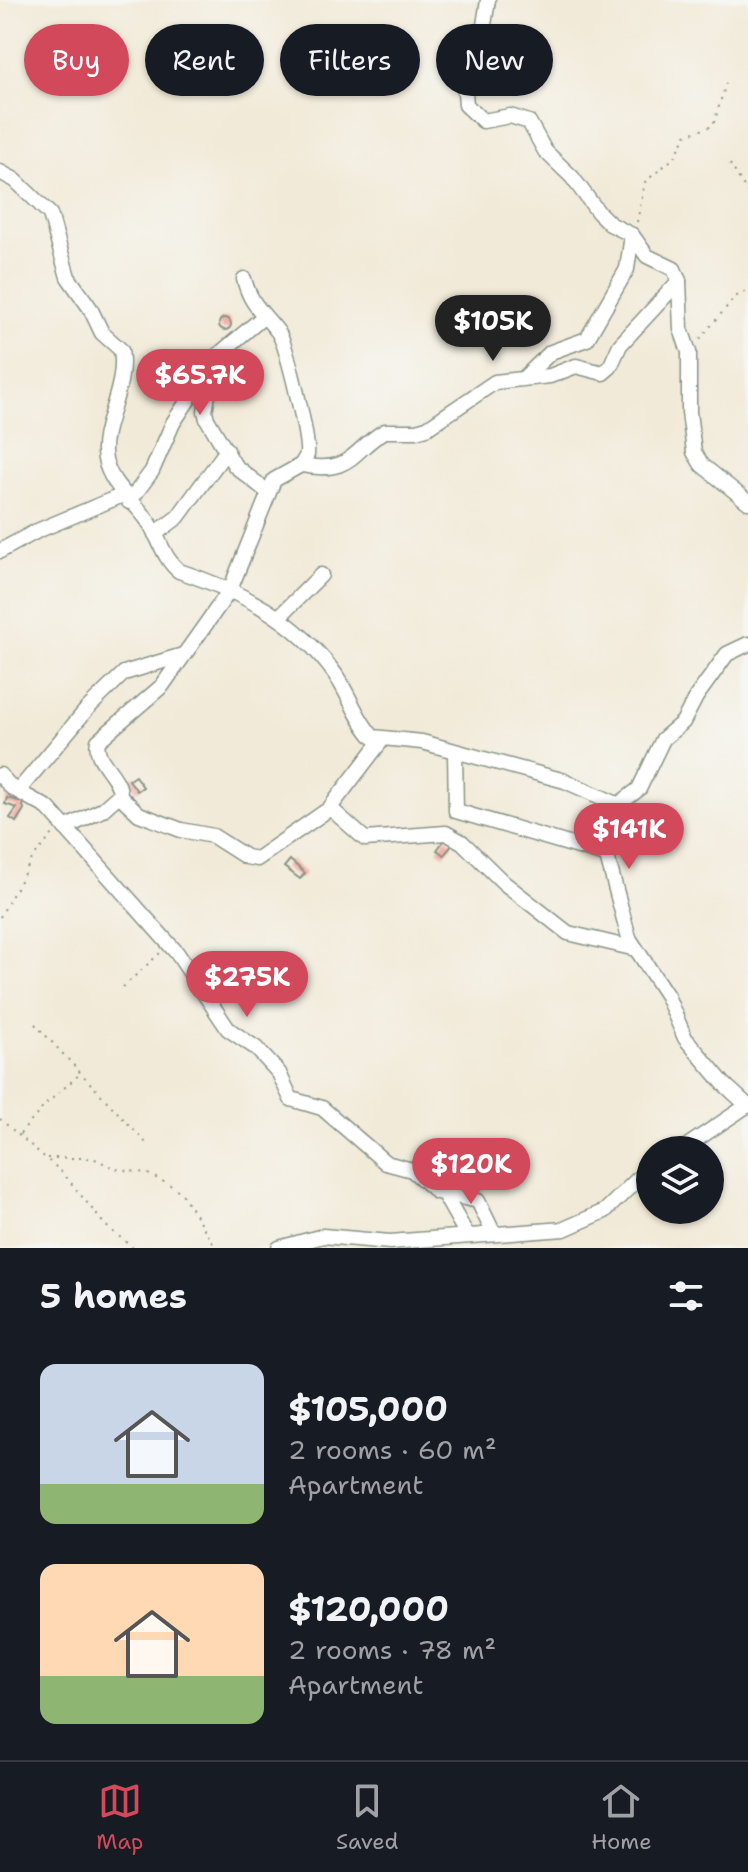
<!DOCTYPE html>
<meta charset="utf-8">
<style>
:root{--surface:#171b24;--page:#20242c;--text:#f1f3f6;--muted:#9ea1a6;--line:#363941;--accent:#d1495b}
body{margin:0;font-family:"Shantell Sans",sans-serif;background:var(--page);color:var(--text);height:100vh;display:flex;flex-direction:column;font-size:30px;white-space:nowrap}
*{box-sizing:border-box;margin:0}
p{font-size:26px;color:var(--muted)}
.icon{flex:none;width:44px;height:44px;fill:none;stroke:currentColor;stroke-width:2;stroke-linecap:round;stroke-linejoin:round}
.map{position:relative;height:1248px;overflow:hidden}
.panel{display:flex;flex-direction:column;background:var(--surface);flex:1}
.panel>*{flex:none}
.top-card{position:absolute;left:24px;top:24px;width:700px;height:72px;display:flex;gap:16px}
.buttons{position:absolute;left:636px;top:1136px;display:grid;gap:16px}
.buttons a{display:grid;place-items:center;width:88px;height:88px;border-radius:50%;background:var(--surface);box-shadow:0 2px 6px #0004;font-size:40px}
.price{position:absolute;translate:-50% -68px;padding:0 18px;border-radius:28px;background:var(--accent);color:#fff;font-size:26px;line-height:52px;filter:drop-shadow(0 2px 4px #0008)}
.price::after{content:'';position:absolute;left:50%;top:48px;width:24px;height:18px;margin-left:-12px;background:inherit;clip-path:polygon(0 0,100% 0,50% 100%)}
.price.on{background:#222;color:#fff}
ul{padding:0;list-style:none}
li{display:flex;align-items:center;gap:24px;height:200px;padding:0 40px}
li span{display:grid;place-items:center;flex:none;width:224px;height:160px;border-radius:16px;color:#555}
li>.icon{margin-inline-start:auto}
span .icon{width:96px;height:96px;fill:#fffc;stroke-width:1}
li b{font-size:34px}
h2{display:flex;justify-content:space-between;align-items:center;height:96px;padding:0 40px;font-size:34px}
.chip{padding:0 28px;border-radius:36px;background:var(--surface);box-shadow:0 2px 6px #0004;font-size:28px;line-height:72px}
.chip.on{background:var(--accent);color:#fff}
.dock{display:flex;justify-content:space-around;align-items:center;height:112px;border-top:2px solid var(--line);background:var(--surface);font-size:22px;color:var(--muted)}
.dock a{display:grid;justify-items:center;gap:4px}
.dock .on{color:var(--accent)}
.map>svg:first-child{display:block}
</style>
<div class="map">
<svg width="748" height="1248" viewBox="0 0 748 1248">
<rect width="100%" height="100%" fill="#f6f6f2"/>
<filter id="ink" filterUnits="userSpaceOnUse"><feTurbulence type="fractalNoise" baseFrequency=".0125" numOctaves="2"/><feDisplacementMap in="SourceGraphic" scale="16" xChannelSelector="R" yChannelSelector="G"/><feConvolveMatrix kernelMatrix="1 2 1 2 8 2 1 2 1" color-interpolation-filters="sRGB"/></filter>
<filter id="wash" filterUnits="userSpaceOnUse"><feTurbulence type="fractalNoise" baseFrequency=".006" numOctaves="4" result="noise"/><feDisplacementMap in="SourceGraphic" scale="32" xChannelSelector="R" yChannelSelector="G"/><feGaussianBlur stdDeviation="1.8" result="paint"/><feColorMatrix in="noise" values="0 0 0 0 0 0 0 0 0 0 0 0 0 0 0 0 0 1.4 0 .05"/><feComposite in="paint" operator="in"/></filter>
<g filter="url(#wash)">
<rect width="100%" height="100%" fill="#f2ead8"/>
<g id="blocks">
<g fill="#f1a096">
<circle cx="225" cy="324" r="6"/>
<polygon points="135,776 143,787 137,791 129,780"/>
<polygon points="7,798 22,802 24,809 16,822 10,818 17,808 5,804"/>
<polygon points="446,838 453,844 444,855 437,850"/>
<polygon points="290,860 305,873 300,879 284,867"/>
</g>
</g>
</g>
<g filter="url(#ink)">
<use href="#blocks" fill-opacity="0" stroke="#889486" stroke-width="2"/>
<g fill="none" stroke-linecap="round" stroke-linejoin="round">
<defs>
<g id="minor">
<polyline points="488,0 478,62 465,92 466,105 483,121 510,116 529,122 545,151 572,177 598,212 610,224 632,235 647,256 674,269 679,281 681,329 689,352 689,412 694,452 702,465 748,502"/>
<path d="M 0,172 L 15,180 L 50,214 L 68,277 L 90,308 L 102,333 L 121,350 C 128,389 98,429 105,459 C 111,488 137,502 150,524 C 160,540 164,559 179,571 C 242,592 296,619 335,674 C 349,694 357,720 373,737 L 422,742 L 565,781 L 619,805"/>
<polyline points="214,364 205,411 207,419 235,466 268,492"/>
<polyline points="525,377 551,352 587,339 627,269 632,235"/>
<path d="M 301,465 C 353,475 351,450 385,431 L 416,431 L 427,428 L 495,382 L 550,376 L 576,366 L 603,373 L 610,367 L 620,345 L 679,281"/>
<polyline points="129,502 152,471 173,423 218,355 262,318"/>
<polyline points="155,534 178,517 227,450"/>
<polyline points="0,551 37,531 123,495"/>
<polyline points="280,616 321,575"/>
<polyline points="748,644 727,654 696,697 683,722 663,739 639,789 614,808 605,849 629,938 667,996 685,1038 724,1084 748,1106"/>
<polyline points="455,752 456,811 606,855"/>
<polyline points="0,775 12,788 48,808 177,953 228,1029 256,1048 279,1073 291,1099 322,1108 386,1163 412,1170 437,1192 478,1201 493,1232"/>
<polyline points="18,791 87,709 124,673 183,655"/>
<polyline points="119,795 139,814 181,830 213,836 246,857 257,859 329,809 382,740"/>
<polyline points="330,808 365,839 446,833 462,842 504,883 568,933 636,949"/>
<path d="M 65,828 L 102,810 L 120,794 C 120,775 93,761 98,741 L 162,686 L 230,590 L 274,480 L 301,465 L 307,455 C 309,439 287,345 278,332 C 263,312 251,306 244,279"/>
<polyline points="681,1150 748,1105"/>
<polyline points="445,1196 467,1235"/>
<polyline points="279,1248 323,1236 390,1242 564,1229 605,1211 650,1167"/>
</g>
</defs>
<use href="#minor" stroke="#889486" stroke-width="17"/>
<g stroke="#889486" stroke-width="2" stroke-dasharray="2 6" stroke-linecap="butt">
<polyline points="730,164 748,193"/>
<polyline points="637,222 645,182 675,157 686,135 713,126 727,80"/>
<polyline points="700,339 735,297 748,290"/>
<polyline points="0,917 32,859 53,834"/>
<polyline points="123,987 160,953"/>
<polyline points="35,1024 147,1144"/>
<polyline points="0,1119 63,1173 105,1225 133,1248"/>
<polyline points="20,1134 47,1103 80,1074"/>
<polyline points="47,1158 93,1158 116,1169 146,1173 170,1185 181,1192 216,1248"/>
</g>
<use href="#minor" stroke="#fff" stroke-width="14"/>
</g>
</g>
</svg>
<div class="buttons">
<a><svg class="icon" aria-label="layers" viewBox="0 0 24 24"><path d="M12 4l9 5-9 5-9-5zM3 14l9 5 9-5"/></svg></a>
</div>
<b class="price on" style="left:493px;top:363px">$105K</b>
<b class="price" style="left:200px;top:417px">$65.7K</b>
<b class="price" style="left:629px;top:871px">$141K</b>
<b class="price" style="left:247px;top:1019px">$275K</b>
<b class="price" style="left:471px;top:1206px">$120K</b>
<div class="top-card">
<a class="chip on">Buy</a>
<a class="chip">Rent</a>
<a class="chip">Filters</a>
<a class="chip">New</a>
</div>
</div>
<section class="panel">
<h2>5 homes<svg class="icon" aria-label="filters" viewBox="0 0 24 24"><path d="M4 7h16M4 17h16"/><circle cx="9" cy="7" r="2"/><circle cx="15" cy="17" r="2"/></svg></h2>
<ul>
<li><span style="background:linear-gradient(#c9d6e8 75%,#8fb573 0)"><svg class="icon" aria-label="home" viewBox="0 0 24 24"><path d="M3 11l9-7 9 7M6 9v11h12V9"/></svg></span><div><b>$105,000</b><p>2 rooms · 60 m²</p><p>Apartment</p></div></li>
<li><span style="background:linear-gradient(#ffd9b3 70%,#8fb573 0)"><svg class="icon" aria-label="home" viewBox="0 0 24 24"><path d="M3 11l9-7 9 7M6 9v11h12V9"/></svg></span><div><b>$120,000</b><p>2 rooms · 78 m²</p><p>Apartment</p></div></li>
</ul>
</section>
<nav class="dock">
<a class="on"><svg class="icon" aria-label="map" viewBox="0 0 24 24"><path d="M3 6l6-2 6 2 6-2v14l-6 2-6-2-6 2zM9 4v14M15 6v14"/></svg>Map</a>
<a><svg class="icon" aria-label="saved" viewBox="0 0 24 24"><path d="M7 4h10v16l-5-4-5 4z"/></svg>Saved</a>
<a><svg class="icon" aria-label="home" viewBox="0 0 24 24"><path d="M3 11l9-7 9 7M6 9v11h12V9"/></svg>Home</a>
</nav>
